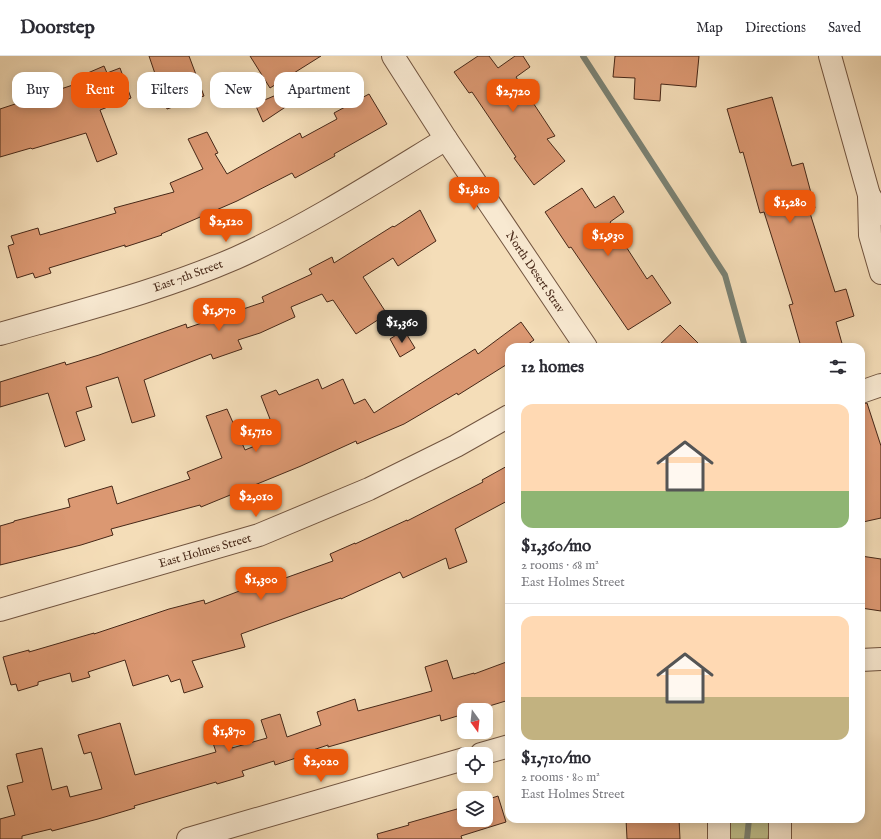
<!DOCTYPE html>
<meta charset="utf-8">
<style>
:root{--surface:#fff;--page:#f7f7f7;--text:#2b2b33;--muted:#7c7c81;--line:#e1e1e2;--accent:#ea580c}
body{margin:0;font-family:"IM FELL English",serif;background:var(--page);color:var(--text);height:100vh;display:flex;flex-direction:column;font-size:15px;white-space:nowrap}
*{box-sizing:border-box;margin:0}
p{font-size:13px;color:var(--muted)}
.icon{flex:none;width:22px;height:22px;fill:none;stroke:currentColor;stroke-width:2;stroke-linecap:round;stroke-linejoin:round}
.map{position:relative;flex:1;overflow:hidden}
.drawer{position:absolute;left:505px;top:287px;width:360px;height:480px;display:flex;flex-direction:column;background:var(--surface);border-radius:12px;box-shadow:0 2px 10px #0003}
.drawer>*{flex:none}
.guide{position:absolute;left:12px;top:16px;width:380px;height:36px;display:flex;gap:8px}
.needle{width:26px;rotate:165deg}
.fabs{position:absolute;left:457px;top:647px;display:grid;gap:8px}
.fabs a{display:grid;place-items:center;width:36px;height:36px;border-radius:8px;background:var(--surface);box-shadow:0 2px 10px #0003;font-size:20px}
.price{position:absolute;translate:-50% -34px;padding:0 9px;border-radius:8px;background:var(--accent);color:#fff;font-size:13px;line-height:26px;filter:drop-shadow(0 1px 2px #0008)}
.price::after{content:'';position:absolute;left:50%;top:24px;width:12px;height:9px;margin-left:-6px;background:inherit;clip-path:polygon(0 0,100% 0,50% 100%)}
.price.on{background:#222;color:#fff}
ul{padding:0;list-style:none}
li{display:grid;align-content:center;gap:8px;height:212px;padding:0 16px}
li+li{border-top:1px solid var(--line)}
li span{display:grid;place-items:center;height:124px;border-radius:12px;color:#555}
li>.icon{margin-inline-start:auto}
span .icon{width:72px;height:72px;fill:#fffc;stroke-width:1}
li b{font-size:17px}
h2{display:flex;justify-content:space-between;align-items:center;height:48px;padding:0 16px;font-size:17px}
.chip{padding:0 14px;border-radius:12px;background:var(--surface);box-shadow:0 2px 10px #0003;font-size:14px;line-height:36px}
.chip.on{background:var(--accent);color:#fff}
header{display:flex;align-items:center;gap:24px;box-sizing:border-box;height:56px;padding:0 20px;background:var(--surface);border-bottom:1px solid var(--line)}
header strong{font-size:19px}
nav{display:flex;gap:22px;margin-inline-start:auto;font-size:14px}
.map>svg:first-child{display:block}
</style>
<header>
<strong>Doorstep</strong>
<nav><a>Map</a><a>Directions</a><a>Saved</a></nav>
</header>
<div class="map">
<svg width="881" height="783" viewBox="0 0 881 783">
<rect width="100%" height="100%" fill="#f4ddb8"/>
<filter id="stains"><feTurbulence type="fractalNoise" baseFrequency=".005" numOctaves="4"/><feColorMatrix values="0 0 0 0 .2 0 0 0 0 .09 0 0 0 0 .02 0 0 0 .5 -.17"/></filter>
<radialGradient id="worn" r=".72"><stop offset=".6" stop-color="#630" stop-opacity="0"/><stop offset="1" stop-color="#630" stop-opacity=".3"/></radialGradient>
<polygon fill="#bfc08c" stroke="#837452" points="730,763 770,763 768,783 728,783"/>
<g fill="none" stroke-linecap="round" stroke-linejoin="round">
<g stroke="#7a8173" stroke-width="6">
<polyline points="583,0 725,219 745,291"/>
<polyline points="747,783 749,763"/>
</g>
</g>
<g fill="#db9872" stroke="#472818">
<polygon points="149,0 189,0 204,40 167,53"/>
<polygon points="250,0 321,0 270,32"/>
<polygon points="478,0 489,0 498,12 515,0 523,0 530,11 516,21 555,80 547,83 565,105 534,129 514,102 516,101 472,36 469,37 454,16"/>
<polygon points="615,0 699,0 696,31 661,28 660,45 634,43 635,22 613,21"/>
<polygon points="104,10 107,17 120,12 131,42 100,54 117,98 97,106 86,77 32,93 31,92 0,101 0,53 85,25 83,19"/>
<polygon points="281,37 287,50 263,66 255,48"/>
<polygon points="369,38 387,68 334,98 335,100 295,122 292,117 237,145 161,178 162,179 125,191 125,189 49,212 51,217 35,222 33,217 17,222 8,190 14,188 11,180 38,172 40,179 116,157 114,152 174,136 170,127 203,113 188,83 207,76 218,97 215,98 227,118 300,77 302,82 337,63 334,57"/>
<polygon points="772,41 792,110 803,107 815,152 809,154 835,236 846,233 854,260 836,266 843,291 801,291 789,249 793,248 764,156 760,157 743,96 740,97 727,53"/>
<polygon points="582,132 595,152 614,140 624,156 610,166 647,223 652,219 671,247 628,274 571,191 569,192 545,156"/>
<polygon points="420,154 436,185 398,210 393,202 363,221 387,258 356,278 333,244 327,246 322,238 291,251 295,261 260,277 238,284 242,293 213,303 211,298 144,324 155,360 132,367 118,321 86,331 92,351 76,356 85,384 65,391 48,337 0,351 0,326 65,306 66,309 99,299 186,268 187,272 264,246 262,241 312,218 309,213 332,201 334,207 393,170 394,171"/>
<polygon points="521,266 534,284 524,291 509,291 509,307 458,339 457,337 404,368 357,388 356,385 301,410 201,451 200,449 111,473 113,479 81,489 0,509 0,470 14,466 14,465 70,451 68,443 112,430 117,448 190,423 187,416 222,402 206,360 227,353 245,394 277,381 261,340 276,334 279,339 318,323 322,333 343,323 354,348 365,343 374,357 475,293 478,298"/>
<polygon points="680,269 702,291 657,291"/>
<polygon points="404,274 415,292 400,301 390,283"/>
<polygon points="867,347 881,390 881,462 863,466 861,456 861,348"/>
<polygon points="509,409 509,444 455,473 467,506 449,513 446,502 403,522 400,516 341,543 341,542 241,578 245,591 192,605 203,631 184,637 180,623 171,626 168,619 133,630 125,604 88,616 90,621 72,626 70,617 38,626 38,629 18,635 16,628 11,629 3,601 29,594 29,596 94,577 94,578 169,553 204,544 205,548 258,528 260,531 333,505 330,498 355,487 355,488 407,464 407,465 483,426 482,424"/>
<polygon points="861,500 881,503 881,555 861,552"/>
<polygon points="447,604 453,623 474,617 474,618 509,605 509,644 476,654 464,654 464,658 441,665 440,659 328,691 328,689 298,699 299,701 275,709 274,705 242,715 244,720 217,728 216,726 134,750 135,752 98,763 52,775 51,773 22,780 22,783 0,783 0,763 15,759 7,730 23,726 16,698 42,692 52,734 67,730 70,741 102,733 91,696 84,698 78,679 120,667 135,719 216,696 213,687 230,682 232,692 267,682 261,664 280,658 287,681 321,669 317,656 355,643 358,655 432,635 425,611"/>
<polygon points="498,740 506,766 461,780 462,783 378,783 377,778 409,769 408,767 464,751 464,764 486,764 486,744"/>
<polygon points="626,763 679,763 680,783 627,783"/>
</g>
<g fill="none" stroke-linecap="round" stroke-linejoin="round">
<defs>
<g id="minor">
<polyline points="393,0 446,83 586,291"/>
<polyline points="830,0 869,139 881,158"/>
<polyline points="869,139 870,179 881,217"/>
<path d="M 0,278 C 79,255 160,235 236,202 C 309,169 377,125 446,83"/>
<polyline points="861,336 881,329"/>
<polyline points="0,554 259,479 369,433 456,390 509,360"/>
<polyline points="861,604 881,603"/>
<polyline points="481,698 509,690"/>
<polyline points="780,763 780,783"/>
<polyline points="188,783 464,703"/>
<polyline points="719,783 719,763"/>
</g>
</defs>
<use href="#minor" stroke="#725540" stroke-width="24"/>
<use href="#minor" stroke="#f8e9d1" stroke-width="22"/>
</g>
<g text-anchor="middle" dominant-baseline="central" stroke-width="3.5" stroke-linejoin="round" paint-order="stroke">
<g font-size="12" fill="#472818" stroke="#f8e9d1">
<text transform="translate(535 216) rotate(56)">North Desert Strav</text>
<text transform="translate(188 220) rotate(-20)">East 7th Street</text>
<text transform="translate(205 495) rotate(-16)">East Holmes Street</text>
</g>
</g>
<rect width="100%" height="100%" filter="url(#stains)"/>
<rect width="100%" height="100%" fill="url(#worn)"/>
</svg>
<div class="fabs">
<a><svg class="needle" viewBox="-14 -14 28 28"><path d="M0-13l5 13h-10z" fill="#e53935"/><path d="M0 13l5-13h-10z" fill="#7c7c81"/></svg></a>
<a><svg class="icon" aria-label="locate" viewBox="0 0 24 24"><circle cx="12" cy="12" r="6"/><path d="M12 2v4M12 18v4M2 12h4M18 12h4"/></svg></a>
<a><svg class="icon" aria-label="layers" viewBox="0 0 24 24"><path d="M12 4l9 5-9 5-9-5zM3 14l9 5 9-5"/></svg></a>
</div>
<b class="price" style="left:513px;top:57px">$2,720</b>
<b class="price" style="left:474px;top:155px">$1,810</b>
<b class="price" style="left:790px;top:168px">$1,280</b>
<b class="price" style="left:226px;top:187px">$2,120</b>
<b class="price" style="left:608px;top:201px">$1,930</b>
<b class="price" style="left:219px;top:276px">$1,970</b>
<b class="price on" style="left:402px;top:288px">$1,360</b>
<b class="price" style="left:256px;top:397px">$1,710</b>
<b class="price" style="left:256px;top:462px">$2,010</b>
<b class="price" style="left:261px;top:545px">$1,300</b>
<b class="price" style="left:229px;top:697px">$1,870</b>
<b class="price" style="left:321px;top:727px">$2,020</b>
<div class="guide">
<a class="chip">Buy</a>
<a class="chip on">Rent</a>
<a class="chip">Filters</a>
<a class="chip">New</a>
<a class="chip">Apartment</a>
</div>
<section class="drawer">
<h2>12 homes<svg class="icon" aria-label="filters" viewBox="0 0 24 24"><path d="M4 7h16M4 17h16"/><circle cx="9" cy="7" r="2"/><circle cx="15" cy="17" r="2"/></svg></h2>
<ul>
<li><span style="background:linear-gradient(#ffd9b3 70%,#8fb573 0)"><svg class="icon" aria-label="home" viewBox="0 0 24 24"><path d="M3 11l9-7 9 7M6 9v11h12V9"/></svg></span><div><b>$1,360/mo</b><p>2 rooms · 68 m²</p><p>East Holmes Street</p></div></li>
<li><span style="background:linear-gradient(#ffd9b3 65%,#c2b280 0)"><svg class="icon" aria-label="home" viewBox="0 0 24 24"><path d="M3 11l9-7 9 7M6 9v11h12V9"/></svg></span><div><b>$1,710/mo</b><p>2 rooms · 80 m²</p><p>East Holmes Street</p></div></li>
</ul>
</section>
</div>
